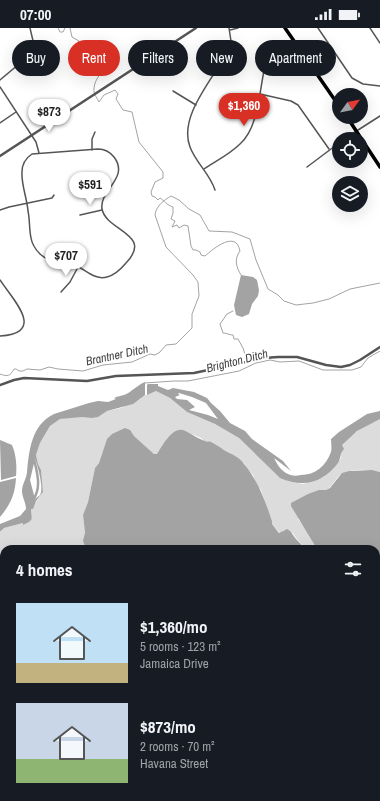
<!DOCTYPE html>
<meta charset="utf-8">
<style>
:root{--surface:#171b24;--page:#20242c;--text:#f1f3f6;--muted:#9ea1a6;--accent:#d93025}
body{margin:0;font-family:"Archivo Narrow",sans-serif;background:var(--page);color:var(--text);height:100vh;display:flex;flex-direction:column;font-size:15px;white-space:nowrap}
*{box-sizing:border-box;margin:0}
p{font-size:13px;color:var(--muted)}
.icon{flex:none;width:22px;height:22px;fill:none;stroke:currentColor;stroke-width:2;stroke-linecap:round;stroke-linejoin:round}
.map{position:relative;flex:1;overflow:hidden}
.side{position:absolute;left:0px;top:517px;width:380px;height:256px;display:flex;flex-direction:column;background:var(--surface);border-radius:12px 12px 0 0;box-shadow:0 4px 16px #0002}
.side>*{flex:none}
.banner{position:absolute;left:12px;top:12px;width:356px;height:36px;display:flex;gap:8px}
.needle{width:26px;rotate:57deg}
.buttons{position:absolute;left:332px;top:60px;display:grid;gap:8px}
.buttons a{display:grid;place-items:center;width:36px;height:36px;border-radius:50%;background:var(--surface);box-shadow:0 4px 16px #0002;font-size:20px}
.price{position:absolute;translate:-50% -34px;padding:0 9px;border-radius:14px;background:#fff;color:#222;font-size:13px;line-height:26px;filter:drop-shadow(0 1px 2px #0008)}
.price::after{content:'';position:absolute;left:50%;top:24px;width:12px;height:9px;margin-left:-6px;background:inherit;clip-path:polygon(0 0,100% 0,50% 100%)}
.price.current{background:var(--accent);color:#fff}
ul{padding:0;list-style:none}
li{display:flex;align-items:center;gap:12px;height:100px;padding:0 16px}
li span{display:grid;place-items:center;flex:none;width:112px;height:80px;border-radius:0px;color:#555}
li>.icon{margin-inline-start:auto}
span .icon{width:48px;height:48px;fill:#fffc;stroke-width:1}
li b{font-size:17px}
h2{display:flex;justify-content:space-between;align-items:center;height:48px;padding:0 16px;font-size:17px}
.tag{padding:0 14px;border-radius:18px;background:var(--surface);box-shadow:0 4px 16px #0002;font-size:14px;line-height:36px}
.tag.current{background:var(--accent);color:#fff}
.status{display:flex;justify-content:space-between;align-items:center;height:28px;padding:0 20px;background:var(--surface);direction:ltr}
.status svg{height:11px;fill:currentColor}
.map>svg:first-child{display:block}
</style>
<div class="status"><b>07:00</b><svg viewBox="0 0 49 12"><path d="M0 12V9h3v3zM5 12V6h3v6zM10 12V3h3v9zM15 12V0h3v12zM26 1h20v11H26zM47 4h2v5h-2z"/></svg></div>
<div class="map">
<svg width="380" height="773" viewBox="0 0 380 773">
<rect width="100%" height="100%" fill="#fff"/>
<g fill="#dcdcdc">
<path d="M 156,363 L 170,370 L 187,384 L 215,396 L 239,410 L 277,447 L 288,453 L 303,456 L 324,449 L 334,440 L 341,430 L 342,417 L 349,409 L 363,399 L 380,391 L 380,444 C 369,441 347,440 339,448 C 334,453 332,459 326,462 L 298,491 L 305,500 L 317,521 L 304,521 C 301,514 296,511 293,505 L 284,502 L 280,505 L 272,496 L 272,493 L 261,462 L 257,457 L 253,447 L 248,442 L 244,435 L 237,429 L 210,414 L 204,413 L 201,410 L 182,402 L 167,411 L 157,426 L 154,426 L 134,408 L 112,406 L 107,412 L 99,435 L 95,440 L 88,474 L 83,487 L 85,506 L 88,517 L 95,521 L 4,521 L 4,595 L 0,588 L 0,501 L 23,495 L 31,485 L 31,481 L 43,464 L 41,442 L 38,436 L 36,427 L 40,415 L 50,398 L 60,391 L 66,390 L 86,388 L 92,390 L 101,387 L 107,383 L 121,380 L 140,371 L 143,368 Z"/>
<polygon points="380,578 380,619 376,621 376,580"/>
</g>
<g fill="#a3a3a3" fill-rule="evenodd">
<polygon points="241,247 253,249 257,252 259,262 258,268 252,276 249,286 242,289 236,287 234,277"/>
<path d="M 145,354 L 145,367 L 133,376 L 107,383 L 98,389 L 92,390 L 82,389 L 60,391 L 50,398 L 40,415 L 36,427 L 38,436 L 41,442 L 43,464 L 36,473 L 33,481 L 31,481 C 31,492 35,491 23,497 L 23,495 L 0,501 L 0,496 L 20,488 L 26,481 C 26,475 22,469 22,463 C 22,457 26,451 27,445 C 29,423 31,397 54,386 L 89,375 L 98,373 L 108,374 L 116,371 L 114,370 C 118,368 121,368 124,367 C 132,364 137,357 145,354 ZM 35,431 C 38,439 44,460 40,467 C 39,468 36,470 35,471 L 30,452 Z"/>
<path d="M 148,356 L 158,356 L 158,358 L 168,362 L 173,360 L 194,364 L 207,370 L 211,375 L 220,383 L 230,395 L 245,403 L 252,411 L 283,433 L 291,443 L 274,430 C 277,436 281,443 288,446 C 292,448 296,448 301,447 C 315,447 326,438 331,424 C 332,420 331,415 331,411 L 339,404 L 367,386 L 380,383 L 380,391 L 357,403 L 342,417 L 344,421 C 340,425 341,430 338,435 C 323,455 303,460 280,450 L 239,410 L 215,396 L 187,384 L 170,370 L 156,363 L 147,367 L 147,357 ZM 179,365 L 192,369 L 206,375 L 218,391 L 208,387 L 189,382 L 195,379 L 187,372 L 177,371 L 175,369 L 180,367 L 178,366 Z"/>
<path d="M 125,400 L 130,402 L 134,408 L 154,426 L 157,426 C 162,418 172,399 183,402 C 191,405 198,411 205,413 C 207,414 209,413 211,414 C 215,416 220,419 224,422 C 231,426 240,429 244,436 C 258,453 265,472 272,493 L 272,496 L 279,505 L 287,501 C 293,505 292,506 296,511 C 299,515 302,516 304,521 L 95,521 L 91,517 L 85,518 L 83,513 L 85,505 L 83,487 L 88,474 L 95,440 L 99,435 L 107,411 L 112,406 Z"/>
<path d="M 0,412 L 12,417 C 16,426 17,438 16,448 L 1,452 Z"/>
<polygon points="372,442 380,444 380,578 376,580 376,521 317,521 291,478 291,475 308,466 319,462 326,462 330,460 342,445 349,443"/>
<path d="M 16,450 C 15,467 10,477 0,489 L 0,454 Z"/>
<polygon points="0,588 4,595 4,637 0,637"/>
</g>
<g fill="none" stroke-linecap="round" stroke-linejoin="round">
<g stroke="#a3a3a3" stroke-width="1">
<polyline points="58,0 60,4 63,4 65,0"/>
<path d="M 70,0 L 72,9 L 79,13 L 78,15 L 82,17 L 79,22 L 81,27 L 87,29 L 106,28 L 109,32 C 105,42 94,50 94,61 C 93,65 97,70 99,74 L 104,67 L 115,62 L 118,66 L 116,71 L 123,82 L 132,84 L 139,114 L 163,144 L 163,150 L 155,154 L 151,164 L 152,168 L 155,169 L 158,172 L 160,170 C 165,173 165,176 173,179 L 173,185 L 171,191 L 175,193 L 172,199 L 177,197 L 179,200 L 184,197 L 188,198 L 191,218 L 193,222 L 196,222 L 200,224 L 201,227 L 205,228 C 214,220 236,202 240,223 C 234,231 236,239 241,247"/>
<path d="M 233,283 L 227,286 L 220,296 L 223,305 C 227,305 229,307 233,307 L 234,311 L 238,311 L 243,320 L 247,332"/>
<path d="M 0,346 C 8,349 10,348 14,341 L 16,341 L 19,343 L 23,343 L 27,341 L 40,342 L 49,339 L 58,341 L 83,343 L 103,337 L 132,334 L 150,326 L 155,327 L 160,324 L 166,317 L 176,316 L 192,300 L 192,286 L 199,268 L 198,254 L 193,247 L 166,219 L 155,187 C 156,178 164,172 171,168 L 179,172 L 189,181 L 200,187 L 209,203 L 232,204 L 250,211 L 256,232 L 268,261 L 278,267 L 284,273 L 296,277 L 313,275 L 329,271 L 350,261 L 380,255"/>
<polyline points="145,355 174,353 188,353 239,343 256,335 270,332 280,334 299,333 323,342 352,342 361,339 368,330 380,323"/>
<polyline points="376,591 380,588"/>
<polyline points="376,621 380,618"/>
</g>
<g stroke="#a3a3a3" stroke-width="2.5">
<path d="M 33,472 C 42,459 37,445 34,431"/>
<polyline points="0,502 5,497"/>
</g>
<g stroke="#555" stroke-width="1.5">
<polyline points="318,0 352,50 363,56 380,58"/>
<polyline points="370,0 380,15"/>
<polyline points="230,2 238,0"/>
<polyline points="200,28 219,39"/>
<polyline points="0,52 31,26 34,17 30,0"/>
<polyline points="0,59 36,114 39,125"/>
<polyline points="173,63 196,77"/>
<polyline points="260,66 291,73 298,77 329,121"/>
<polyline points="0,95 16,84"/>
<polyline points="344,111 380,88"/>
<path d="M 98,121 C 104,121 110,124 114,129 C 130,150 99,162 102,181 C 106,203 154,206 126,235 C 121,241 115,247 107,249 C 96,252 88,244 79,239 C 66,233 50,236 40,226 C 35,221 32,216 31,210 C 29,201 30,192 28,183 C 27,170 21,156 22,144 C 22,137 26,130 32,126 Z"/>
<polyline points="92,122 92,111 95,104"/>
<polyline points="307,139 339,115"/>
<path d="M 204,141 C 216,133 230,126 240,116 C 258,100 259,66 264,43"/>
<path d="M 215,162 C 210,146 196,135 190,119 C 178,88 214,50 228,23 L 231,13 L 229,0"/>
<polyline points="0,182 9,179 52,170 54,167"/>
<polyline points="80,187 102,182"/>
<path d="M 0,252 C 13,272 47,305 0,308"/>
<polyline points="61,264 70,254 78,239"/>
</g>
<g stroke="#555" stroke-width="2.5">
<polyline points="0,128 196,0"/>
<polyline points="0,357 14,352 24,350 87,353 116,348 194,345 264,330 278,329 297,329 326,337 341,339 350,337 360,332 380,319"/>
<polyline points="376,655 380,655"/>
<polyline points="376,657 380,657"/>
<polyline points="376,730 380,728"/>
<polyline points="373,773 380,771"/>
</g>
<g stroke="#222" stroke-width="3">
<polyline points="0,745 4,747"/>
<polyline points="126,769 177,773"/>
<polyline points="363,769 366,773"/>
<polyline points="367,769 368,773"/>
<polyline points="188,773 218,769"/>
</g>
<g stroke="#000" stroke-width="3.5">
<polyline points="285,0 339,78"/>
<polyline points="347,89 380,139"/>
</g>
<g stroke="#000" stroke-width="4">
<polyline points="376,738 380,735"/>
<polyline points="376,742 380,740"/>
<polyline points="317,773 324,769"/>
<polyline points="324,773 331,769"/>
</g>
</g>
<g text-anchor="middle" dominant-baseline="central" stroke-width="3.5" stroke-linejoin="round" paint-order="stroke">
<g font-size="12" font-style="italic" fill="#444" stroke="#fff">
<text transform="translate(117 327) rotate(-12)">Brantner Ditch</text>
<text transform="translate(237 333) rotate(-14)">Brighton Ditch</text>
</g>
</g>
</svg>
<div class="buttons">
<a><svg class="needle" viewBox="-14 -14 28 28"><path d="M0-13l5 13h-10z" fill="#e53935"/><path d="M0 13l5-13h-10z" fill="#9ea1a6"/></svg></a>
<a><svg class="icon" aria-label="locate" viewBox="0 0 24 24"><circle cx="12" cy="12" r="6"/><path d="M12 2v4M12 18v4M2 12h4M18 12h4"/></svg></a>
<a><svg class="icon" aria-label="layers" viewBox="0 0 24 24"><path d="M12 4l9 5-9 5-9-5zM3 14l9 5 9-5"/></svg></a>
</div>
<b class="price current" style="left:244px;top:99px">$1,360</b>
<b class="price" style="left:49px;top:105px">$873</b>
<b class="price" style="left:90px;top:178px">$591</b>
<b class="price" style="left:66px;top:249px">$707</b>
<div class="banner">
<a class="tag">Buy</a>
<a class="tag current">Rent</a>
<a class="tag">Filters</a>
<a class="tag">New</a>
<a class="tag">Apartment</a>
</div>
<section class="side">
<h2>4 homes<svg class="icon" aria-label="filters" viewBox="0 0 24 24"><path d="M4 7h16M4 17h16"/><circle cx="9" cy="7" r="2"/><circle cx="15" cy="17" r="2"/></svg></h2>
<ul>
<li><span style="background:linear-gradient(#bfe0f5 75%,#c2b280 0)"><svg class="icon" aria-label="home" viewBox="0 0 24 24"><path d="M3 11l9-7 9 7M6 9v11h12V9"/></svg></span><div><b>$1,360/mo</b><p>5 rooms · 123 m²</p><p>Jamaica Drive</p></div></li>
<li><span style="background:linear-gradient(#c9d6e8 70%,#8fb573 0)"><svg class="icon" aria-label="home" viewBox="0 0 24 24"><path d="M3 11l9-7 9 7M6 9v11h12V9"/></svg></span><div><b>$873/mo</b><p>2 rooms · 70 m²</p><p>Havana Street</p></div></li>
</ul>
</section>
</div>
